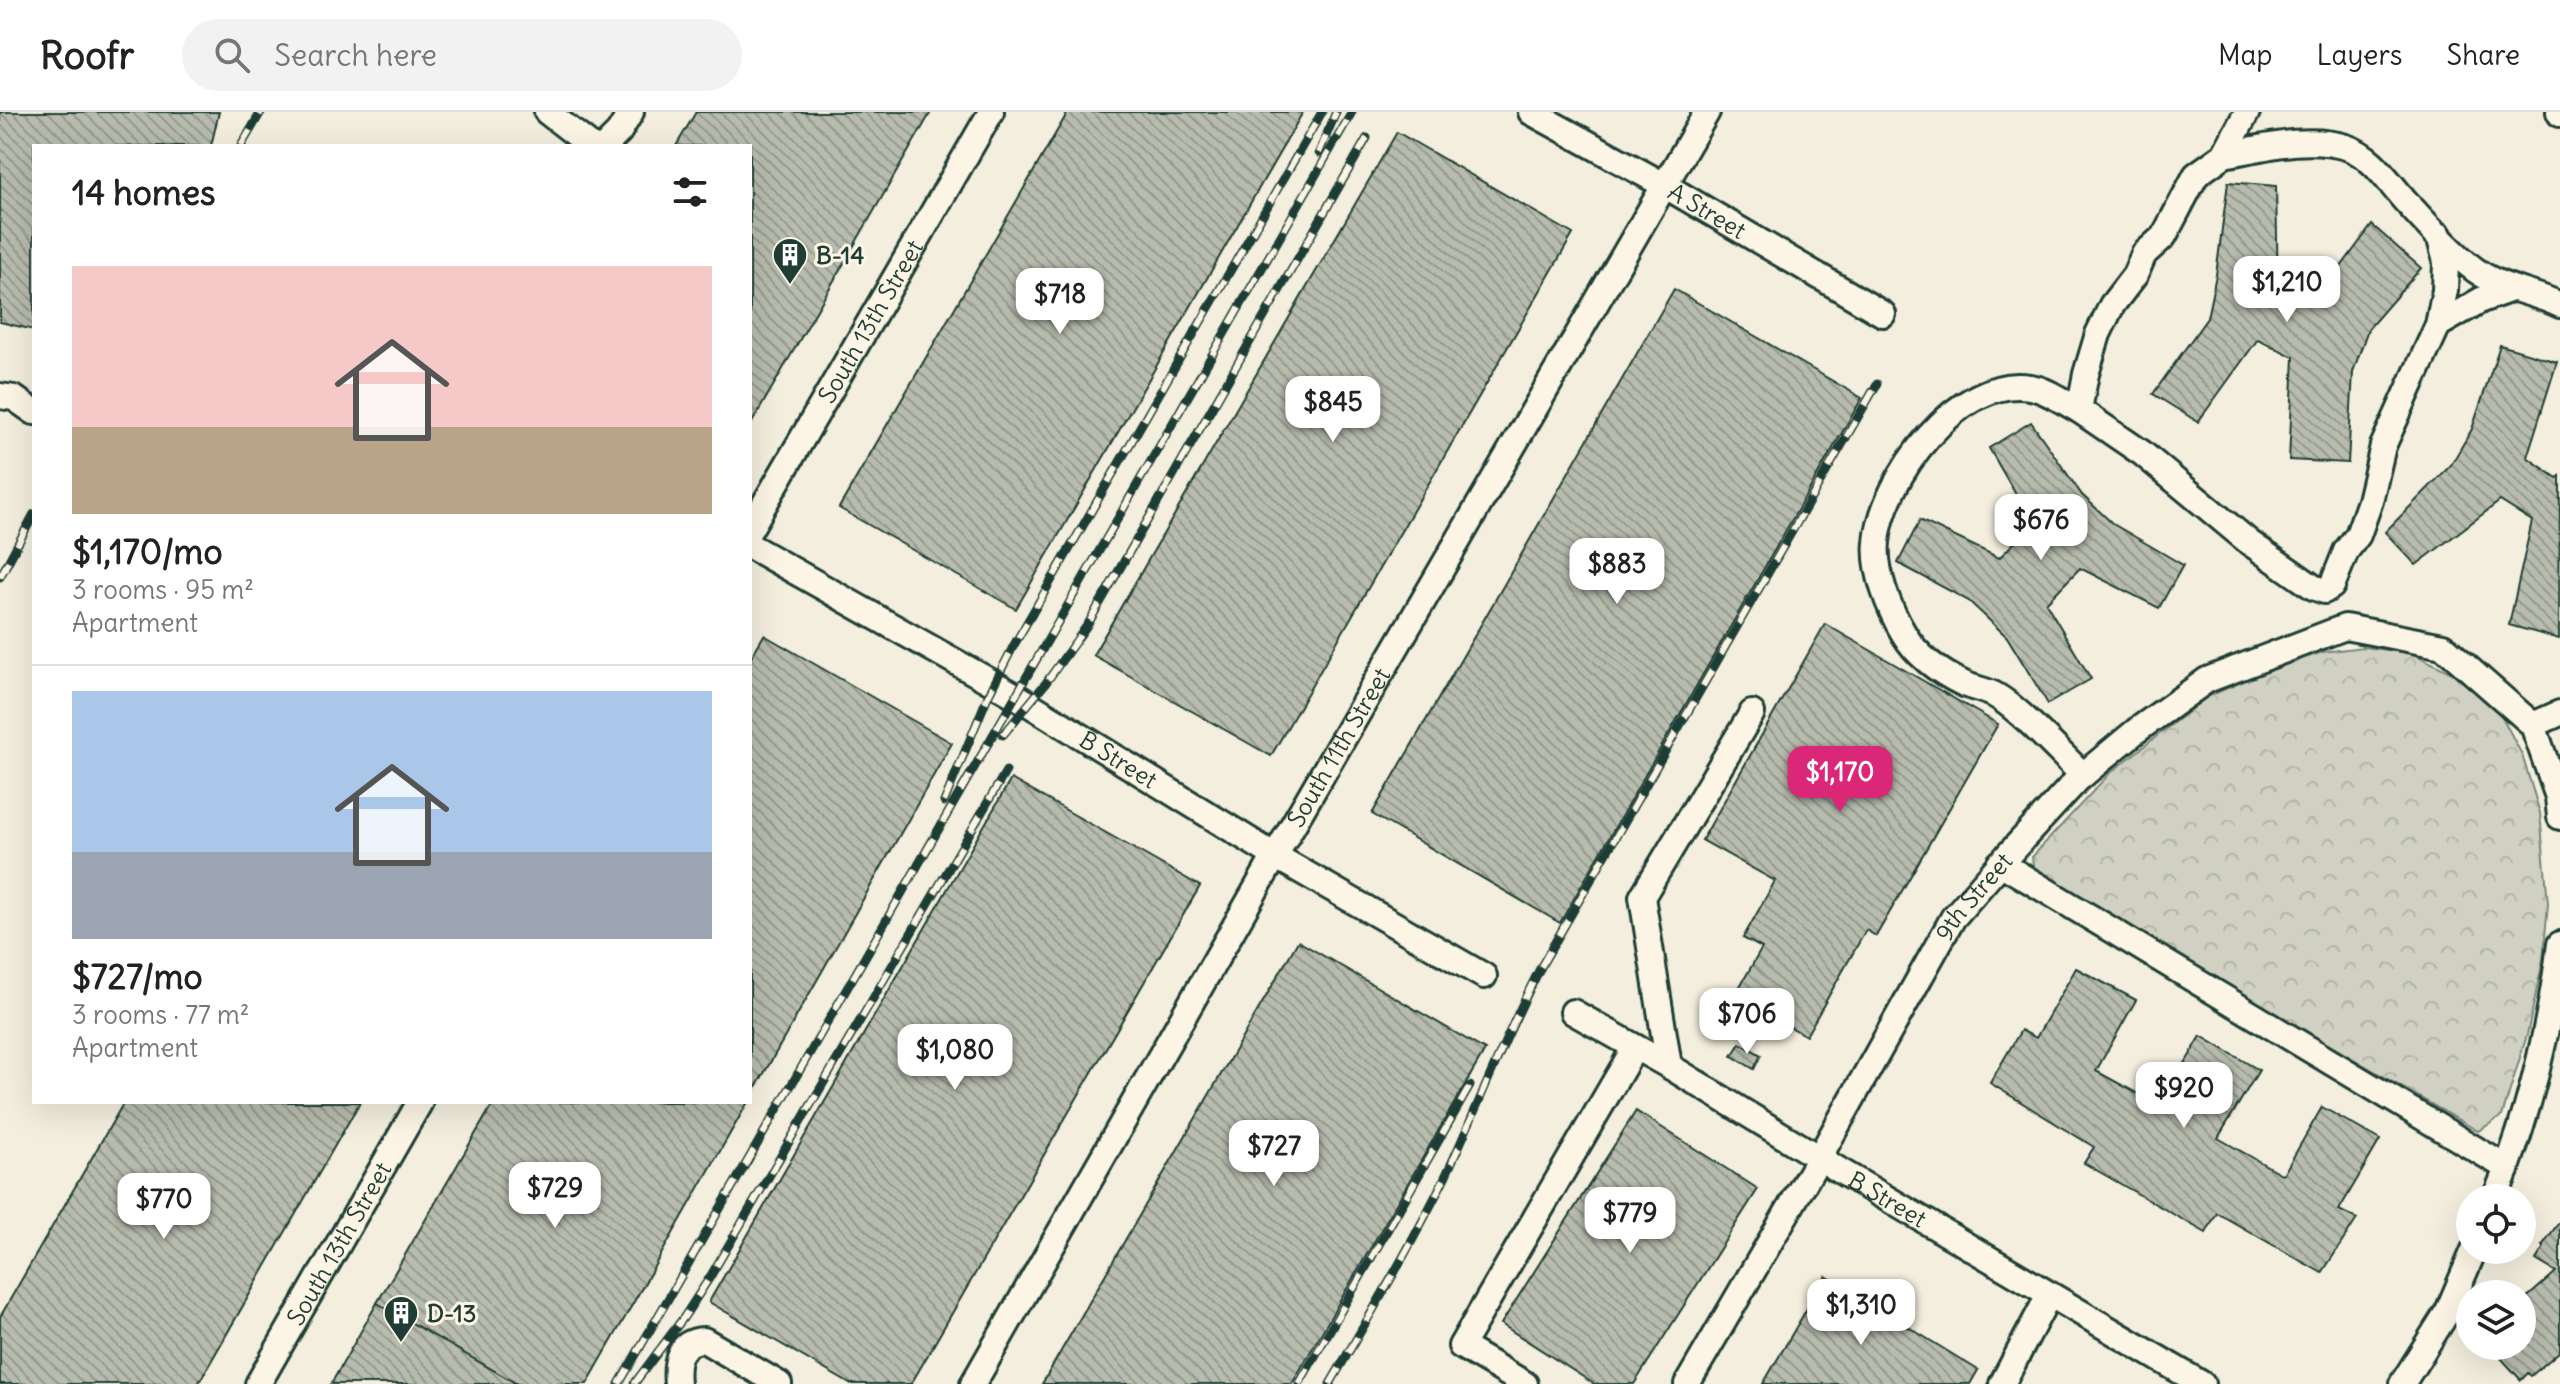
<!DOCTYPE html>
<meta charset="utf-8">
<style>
:root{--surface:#fff;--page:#f2f2f2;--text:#222;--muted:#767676;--line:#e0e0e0;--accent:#db2777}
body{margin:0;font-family:Delius,sans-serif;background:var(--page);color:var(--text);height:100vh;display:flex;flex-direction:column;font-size:30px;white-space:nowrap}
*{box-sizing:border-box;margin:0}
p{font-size:26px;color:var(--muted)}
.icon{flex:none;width:44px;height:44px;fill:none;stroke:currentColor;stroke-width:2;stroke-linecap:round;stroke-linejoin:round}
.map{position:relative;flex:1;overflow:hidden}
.drawer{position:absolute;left:32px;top:32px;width:720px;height:960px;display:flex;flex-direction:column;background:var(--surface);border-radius:0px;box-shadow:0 8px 32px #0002}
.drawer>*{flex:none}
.tools{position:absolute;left:2456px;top:1072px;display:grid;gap:16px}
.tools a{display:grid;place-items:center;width:80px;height:80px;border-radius:50%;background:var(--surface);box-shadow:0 8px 32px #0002;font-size:40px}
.price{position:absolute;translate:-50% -68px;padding:0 18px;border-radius:16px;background:#fff;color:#222;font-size:26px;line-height:52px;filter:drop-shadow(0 2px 4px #0008)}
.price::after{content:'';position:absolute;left:50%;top:48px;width:24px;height:18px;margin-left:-12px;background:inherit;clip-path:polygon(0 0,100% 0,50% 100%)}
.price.active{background:var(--accent);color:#fff}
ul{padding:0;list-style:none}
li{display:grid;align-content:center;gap:16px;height:424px;padding:0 40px}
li+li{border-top:2px solid var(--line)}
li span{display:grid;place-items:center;height:248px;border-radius:0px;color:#555}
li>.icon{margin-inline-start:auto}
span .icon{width:144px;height:144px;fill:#fffc;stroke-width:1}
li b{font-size:34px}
h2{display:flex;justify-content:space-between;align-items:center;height:96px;padding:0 40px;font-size:34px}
header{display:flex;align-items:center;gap:48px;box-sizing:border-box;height:112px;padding:0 40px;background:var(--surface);border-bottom:2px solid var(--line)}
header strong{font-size:38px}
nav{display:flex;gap:44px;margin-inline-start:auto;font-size:28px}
.search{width:560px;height:72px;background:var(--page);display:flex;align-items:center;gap:20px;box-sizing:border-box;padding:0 28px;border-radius:44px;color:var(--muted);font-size:30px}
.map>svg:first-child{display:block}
</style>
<header>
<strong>Roofr</strong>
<div class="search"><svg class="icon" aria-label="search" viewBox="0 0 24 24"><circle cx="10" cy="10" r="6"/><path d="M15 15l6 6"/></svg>Search here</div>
<nav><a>Map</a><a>Layers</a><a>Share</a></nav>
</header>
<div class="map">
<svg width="2560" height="1272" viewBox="0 0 2560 1272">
<defs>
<pattern id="park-crowns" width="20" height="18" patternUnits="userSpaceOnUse" patternTransform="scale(2)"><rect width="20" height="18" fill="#d0d1c2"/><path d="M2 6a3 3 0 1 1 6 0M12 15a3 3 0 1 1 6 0" fill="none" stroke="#b2b4a7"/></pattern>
<pattern id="building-back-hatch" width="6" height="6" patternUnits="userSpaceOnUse" patternTransform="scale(2)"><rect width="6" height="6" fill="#b8bcae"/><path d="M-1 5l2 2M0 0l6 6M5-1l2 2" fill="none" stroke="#959a8e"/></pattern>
</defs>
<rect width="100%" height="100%" fill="#f3eede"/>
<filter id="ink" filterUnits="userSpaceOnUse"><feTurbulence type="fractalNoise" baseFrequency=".0125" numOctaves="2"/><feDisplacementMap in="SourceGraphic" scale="16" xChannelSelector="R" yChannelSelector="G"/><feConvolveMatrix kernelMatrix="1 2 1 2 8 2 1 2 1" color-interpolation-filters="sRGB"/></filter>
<g filter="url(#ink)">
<polygon fill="url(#park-crowns)" stroke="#78877b" stroke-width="2" points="2363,535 2412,541 2466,568 2499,599 2522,643 2540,701 2548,791 2543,848 2527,923 2502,1004 2478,1019 2034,763 2032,745 2109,662 2205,586 2266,559 2323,540"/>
<g fill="url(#building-back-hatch)" stroke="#1f3d34" stroke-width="2">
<polygon points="0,0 219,0 211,34 34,34 34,218 0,210"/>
<polygon points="696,0 931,0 750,314 750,34 676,34"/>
<polygon points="1068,0 1303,0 1016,497 839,396"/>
<polygon points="1397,20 1573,122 1271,644 1093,543"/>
<polygon points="2228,70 2276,74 2278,178 2314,191 2372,113 2421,156 2368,217 2353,260 2348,351 2289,348 2294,245 2258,227 2198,310 2153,282 2207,206 2216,163"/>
<polygon points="1674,177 1862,286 1560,811 1372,702"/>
<polygon points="2500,233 2557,250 2527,345 2557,366 2560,364 2559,527 2509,513 2532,409 2500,389 2416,453 2385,420 2451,353 2472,317"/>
<polygon points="2031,310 2082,383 2113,412 2183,453 2159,496 2080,456 2046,491 2091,567 2048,592 2007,525 1969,489 1898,451 1920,408 1999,446 2033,412 1989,336"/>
<polygon points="1825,512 1998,612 1876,824 1866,818 1806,924 1735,883 1762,836 1743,826 1775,769 1702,728"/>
<polygon points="764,523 952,631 750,986 750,547"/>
<polygon points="1011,667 1200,774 911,1272 850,1272 709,1190"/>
<polygon points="1298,829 1485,938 1292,1272 1042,1272"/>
<polygon points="2076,856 2136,888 2096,959 2160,994 2201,924 2259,958 2218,1026 2283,1063 2322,995 2380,1028 2339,1098 2357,1107 2322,1161 2217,1101 2206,1121 2084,1051 2094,1035 1990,971 2021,918 2036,926"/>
<polygon points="1740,931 1761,943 1754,957 1732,944"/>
<polygon points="124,990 360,990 198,1272 0,1272 0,1205"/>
<polygon points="494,990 748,990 587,1272 517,1272 377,1191"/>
<polygon points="1636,999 1758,1077 1634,1272 1594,1272 1501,1212"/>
<polygon points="2560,1109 2560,1239 2531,1264 2528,1261 2521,1268 2490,1234 2522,1234 2522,1190 2556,1160 2536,1148 2544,1135 2542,1134"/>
<polygon points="1826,1164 1978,1258 1970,1272 1763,1272"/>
<polygon points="377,1191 517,1272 331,1272"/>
</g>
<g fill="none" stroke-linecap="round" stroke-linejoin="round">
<defs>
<g id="minor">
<polyline points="547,0 591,34"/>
<path id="s1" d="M 1531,0 L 1664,73 L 1883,202"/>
<polyline points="2559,0 2560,2"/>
<polyline points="605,34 619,20 631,0"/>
<path d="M 2224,43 C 2262,36 2307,23 2346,35 C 2374,44 2390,73 2409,93 C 2428,114 2448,136 2470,154 C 2498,177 2529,178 2560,193"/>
<polyline points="2438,213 2481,188 2509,178"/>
<polyline points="0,284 14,286 34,300"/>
<polyline points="2079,298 2142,341 2250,431 2313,475 2324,479 2332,474 2346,439 2358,423 2370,389 2383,334 2438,213 2445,178 2446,150 2439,123"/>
<path id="s2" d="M 750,417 L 991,0"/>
<path id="s3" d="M 750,434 L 1016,584 L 1275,744 L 1484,864"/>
<polyline points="2533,613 2560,601"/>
<path d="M 2083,663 C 2061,642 2018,595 1993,582 C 1984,578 1973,576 1964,572 C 1941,561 1917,544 1904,522 C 1889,497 1874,459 1877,430 C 1882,368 1959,262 2030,275 C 2046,277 2065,291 2079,298 L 2086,262 L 2098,222 L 2112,193 L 2135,163 L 2144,142 L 2164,124 L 2196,63 L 2224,43 L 2247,0"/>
<polyline points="2000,751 2507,1056"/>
<path id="s4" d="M 1573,900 L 1669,954 L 1842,1060 L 2202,1272"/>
<polyline points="1669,954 1642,785 1752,601"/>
<path d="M 2495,1086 C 2529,1005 2549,919 2560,832"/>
<path id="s5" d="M 258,1272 L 420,990"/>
<path d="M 677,1272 C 675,1250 678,1229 704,1228 L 779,1272"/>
<path id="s6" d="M 973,1272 L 1275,744 L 1707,0"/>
<polyline points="1525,1272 1461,1234 1635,935"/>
<path id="s7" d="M 1687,1272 L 1819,1046 L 1953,806 L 2007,744 L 2077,668 L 2136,619 L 2207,568 L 2345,515 L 2443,534 L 2533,613 L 2558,685 L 2560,705"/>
<polyline points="2002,1272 2049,1183"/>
<polyline points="2402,1272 2448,1199 2474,1138"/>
</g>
</defs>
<use href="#minor" stroke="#1f3d34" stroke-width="30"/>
<use href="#minor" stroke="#fcf5e5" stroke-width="24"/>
<defs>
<g id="rail">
<polyline points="241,34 261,0"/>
<polyline points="1319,41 1336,0"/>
<polyline points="0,465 34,402"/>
<polyline points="1003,623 1045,572 1088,512 1367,26"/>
<polyline points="944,690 988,584 1014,533 1322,0"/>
<polyline points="619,1272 1352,0"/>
<polyline points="634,1272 684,1205 710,1165 1006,659"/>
<polyline points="1299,1272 1470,974"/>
<path d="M 1330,1272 C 1370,1203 1411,1135 1446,1063 C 1479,993 1506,920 1543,851 L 1877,272"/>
</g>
</defs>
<use href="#rail" stroke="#1f3d34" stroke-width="9"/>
<use href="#rail" stroke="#fcf5e5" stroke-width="6" stroke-dasharray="18" stroke-linecap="butt"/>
</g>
</g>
<defs>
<symbol id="building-pin" viewBox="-11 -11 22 30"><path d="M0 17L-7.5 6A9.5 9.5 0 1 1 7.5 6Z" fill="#1f3d34" stroke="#fcf5e5"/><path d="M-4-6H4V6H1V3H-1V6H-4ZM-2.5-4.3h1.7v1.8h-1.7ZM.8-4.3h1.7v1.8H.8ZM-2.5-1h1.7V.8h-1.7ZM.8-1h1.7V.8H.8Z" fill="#fff"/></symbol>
</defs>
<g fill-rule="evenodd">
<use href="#building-pin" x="770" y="123" width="40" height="54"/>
<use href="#building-pin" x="381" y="1181" width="40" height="54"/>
</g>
<g text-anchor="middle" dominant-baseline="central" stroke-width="6" stroke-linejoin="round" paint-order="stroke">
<g font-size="24" fill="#1f3d34" stroke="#fcf5e5">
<text stroke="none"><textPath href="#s1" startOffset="202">A Street</textPath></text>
<text stroke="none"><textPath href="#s2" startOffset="240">South 13th Street</textPath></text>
<text stroke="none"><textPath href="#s6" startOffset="734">South 11th Street</textPath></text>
<text stroke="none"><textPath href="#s3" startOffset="426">B Street</textPath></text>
<text stroke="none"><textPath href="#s7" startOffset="566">9th Street</textPath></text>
<text stroke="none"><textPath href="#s4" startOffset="366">B Street</textPath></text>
<text stroke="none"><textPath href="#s5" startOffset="162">South 13th Street</textPath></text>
</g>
<g font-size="24" font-weight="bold" fill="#1f3d34" stroke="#fcf5e5" text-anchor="start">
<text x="816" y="143">B-14</text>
<text x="427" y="1201">D-13</text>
</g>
</g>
</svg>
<div class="tools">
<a><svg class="icon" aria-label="locate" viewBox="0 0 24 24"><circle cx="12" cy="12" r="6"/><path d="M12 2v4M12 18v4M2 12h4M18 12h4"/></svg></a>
<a><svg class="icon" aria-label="layers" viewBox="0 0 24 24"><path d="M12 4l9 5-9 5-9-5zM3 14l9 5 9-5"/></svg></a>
</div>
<b class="price" style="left:2287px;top:212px">$1,210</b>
<b class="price" style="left:1060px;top:224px">$718</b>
<b class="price" style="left:1333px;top:332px">$845</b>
<b class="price" style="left:2041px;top:450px">$676</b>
<b class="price" style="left:1617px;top:494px">$883</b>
<b class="price active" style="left:1840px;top:702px">$1,170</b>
<b class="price" style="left:1747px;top:944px">$706</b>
<b class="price" style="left:955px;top:980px">$1,080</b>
<b class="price" style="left:2184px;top:1018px">$920</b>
<b class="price" style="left:1274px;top:1076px">$727</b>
<b class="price" style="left:555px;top:1118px">$729</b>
<b class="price" style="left:164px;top:1129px">$770</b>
<b class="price" style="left:1630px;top:1143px">$779</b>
<b class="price" style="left:1861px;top:1235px">$1,310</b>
<section class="drawer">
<h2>14 homes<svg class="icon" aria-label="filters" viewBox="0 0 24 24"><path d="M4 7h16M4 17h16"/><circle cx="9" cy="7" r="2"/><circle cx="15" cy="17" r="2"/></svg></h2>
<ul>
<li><span style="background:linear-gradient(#f6c9c9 65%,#b9a48a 0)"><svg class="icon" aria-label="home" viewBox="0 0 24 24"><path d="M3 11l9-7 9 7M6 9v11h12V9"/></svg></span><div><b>$1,170/mo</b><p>3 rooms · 95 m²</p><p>Apartment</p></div></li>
<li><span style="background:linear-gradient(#a9c7e8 65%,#9aa5b1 0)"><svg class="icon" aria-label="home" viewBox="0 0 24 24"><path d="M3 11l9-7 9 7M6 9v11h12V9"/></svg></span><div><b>$727/mo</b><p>3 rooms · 77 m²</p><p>Apartment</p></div></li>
</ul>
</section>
</div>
